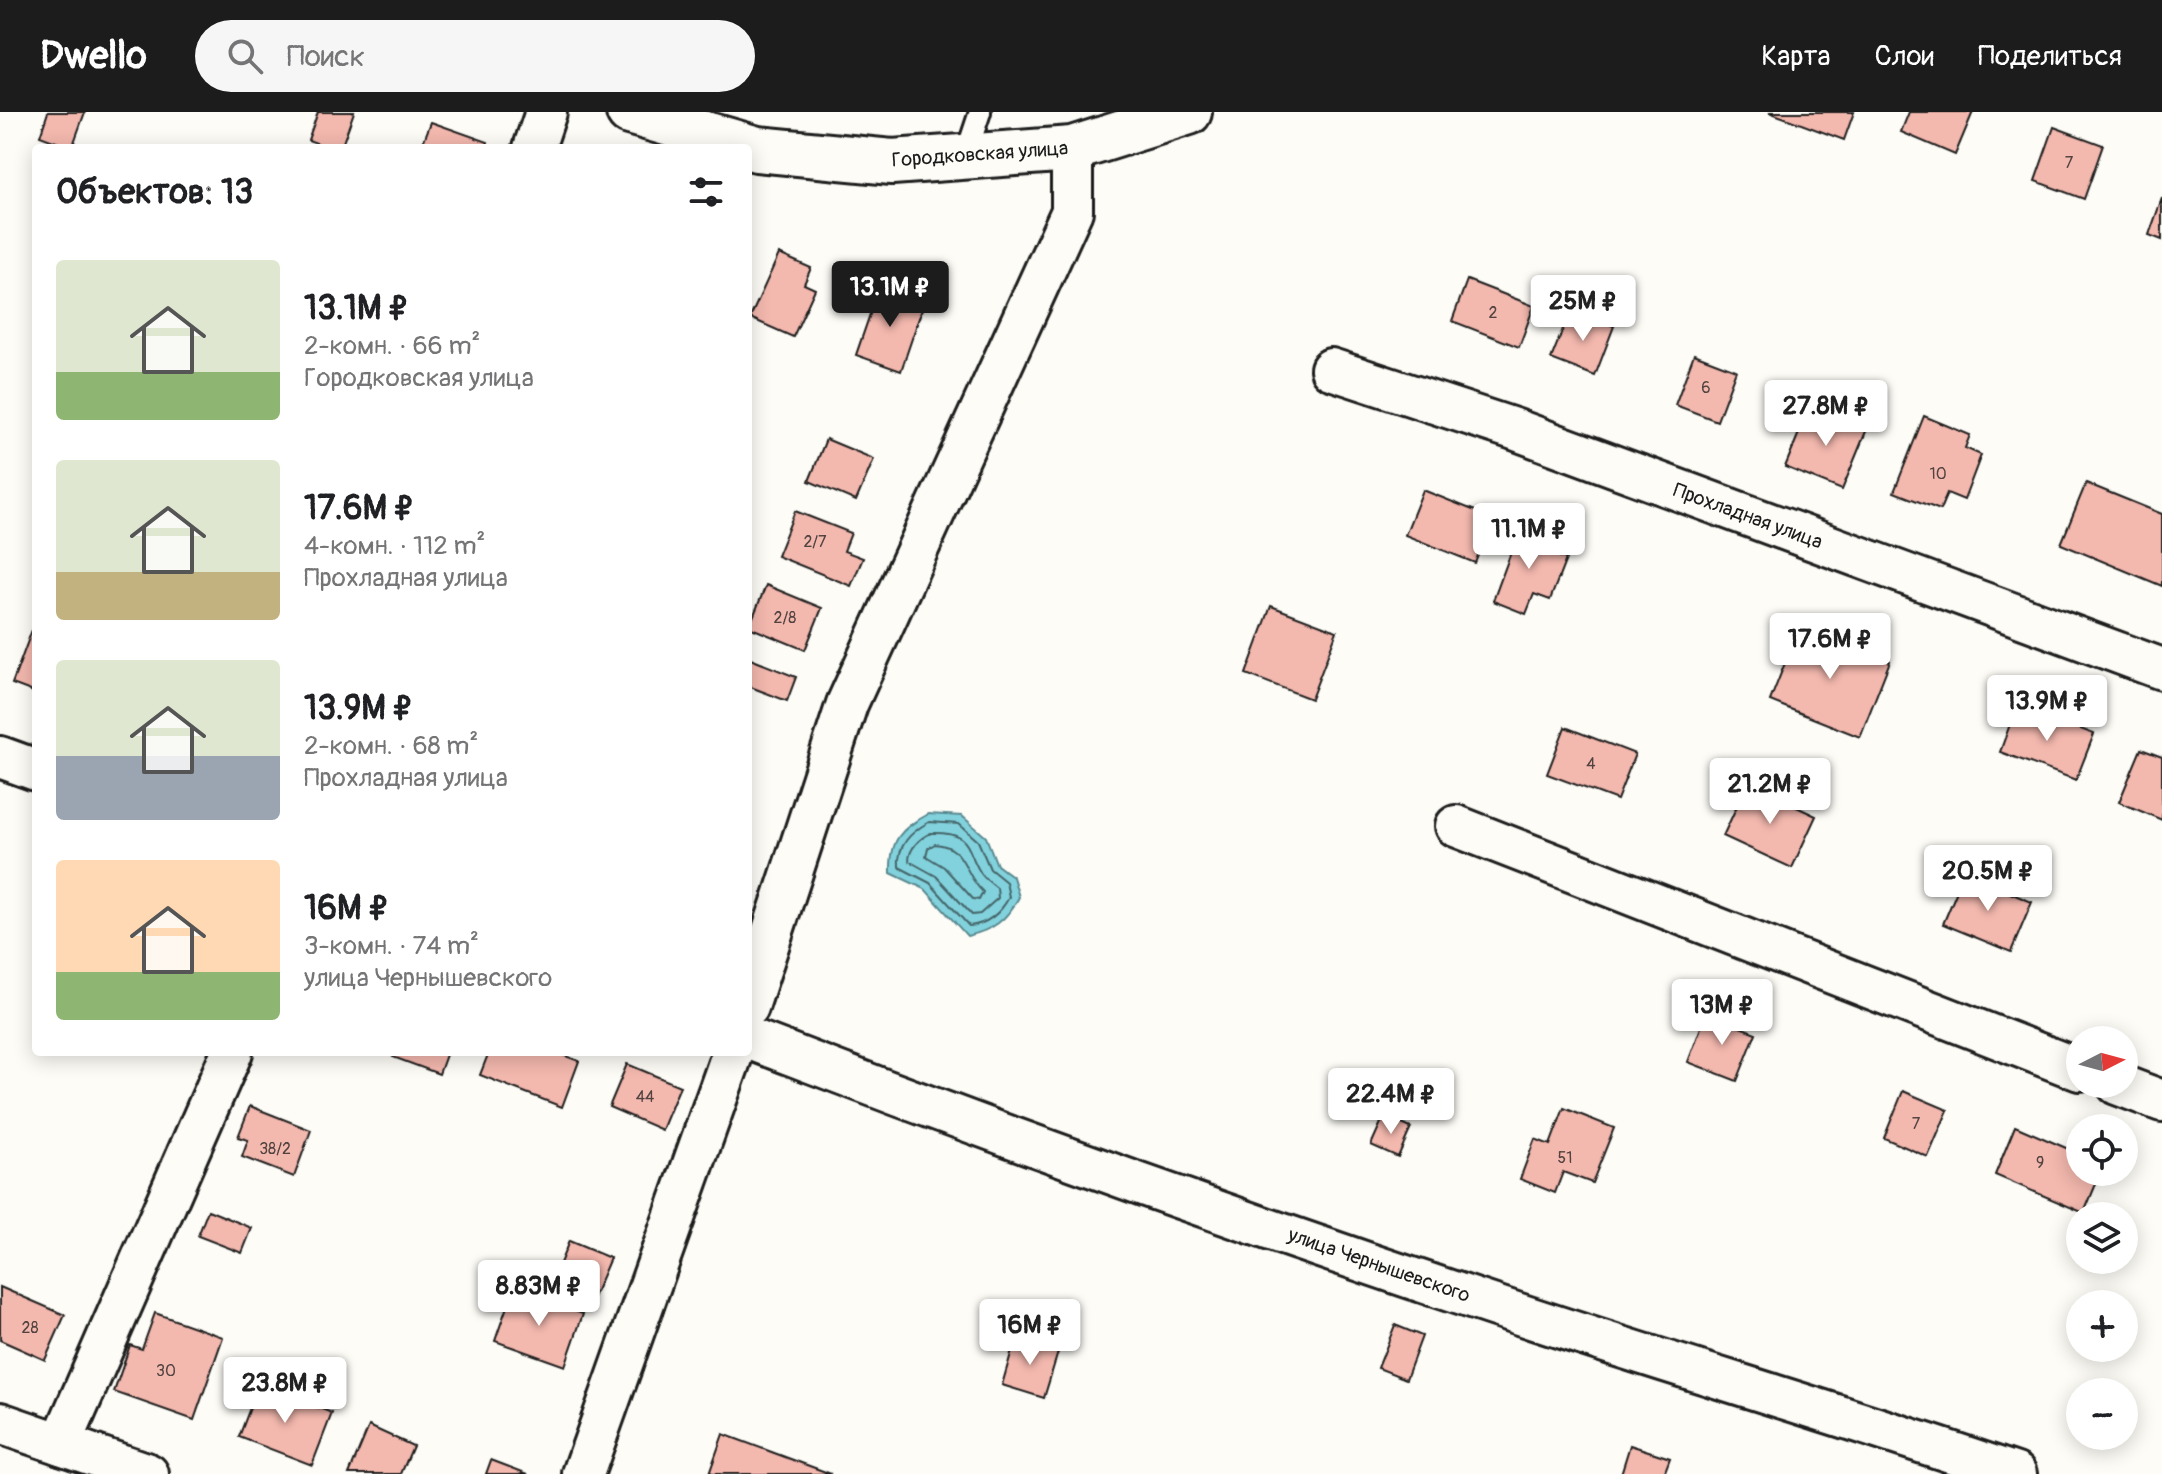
<!DOCTYPE html>
<html lang="ru">
<meta charset="utf-8">
<style>
:root{--surface:#fff;--page:#f6f6f6;--text:#202124;--muted:#757577;--accent:#1c1c1c}
body{margin:0;font-family:Pangolin,sans-serif;background:var(--page);color:var(--text);height:100vh;display:flex;flex-direction:column;font-size:30px;white-space:nowrap}
*{box-sizing:border-box;margin:0}
p{font-size:26px;color:var(--muted)}
.icon{flex:none;width:44px;height:44px;fill:none;stroke:currentColor;stroke-width:2;stroke-linecap:round;stroke-linejoin:round}
.map{position:relative;flex:1;overflow:hidden}
.drawer{position:absolute;left:32px;top:32px;width:720px;height:912px;display:flex;flex-direction:column;background:var(--surface);border-radius:8px;box-shadow:0 4px 20px #0003}
.drawer>*{flex:none}
.needle{width:52px;rotate:84deg}
.controls{position:absolute;left:2066px;top:914px;display:grid;gap:16px}
.controls a{display:grid;place-items:center;width:72px;height:72px;border-radius:50%;background:var(--surface);box-shadow:0 4px 20px #0003;font-size:40px}
.price{position:absolute;translate:-50% -68px;padding:0 18px;border-radius:8px;background:#fff;color:#222;font-size:26px;line-height:52px;filter:drop-shadow(0 2px 4px #0008)}
.price::after{content:'';position:absolute;left:50%;top:48px;width:24px;height:18px;margin-left:-12px;background:inherit;clip-path:polygon(0 0,100% 0,50% 100%)}
.price.active{background:var(--accent);color:#fff}
ul{padding:0;list-style:none}
li{display:flex;align-items:center;gap:24px;height:200px;padding:0 24px}
li span{display:grid;place-items:center;flex:none;width:224px;height:160px;border-radius:8px;color:#555}
li>.icon{margin-inline-start:auto}
span .icon{width:96px;height:96px;fill:#fffc;stroke-width:1}
li b{font-size:34px}
h2{display:flex;justify-content:space-between;align-items:center;height:96px;padding:0 24px;font-size:34px}
header{display:flex;align-items:center;gap:48px;box-sizing:border-box;height:112px;padding:0 40px;background:var(--accent);color:#fff}
header strong{font-size:38px}
nav{display:flex;gap:44px;margin-inline-start:auto;font-size:28px}
.search{width:560px;height:72px;background:var(--page);display:flex;align-items:center;gap:20px;box-sizing:border-box;padding:0 28px;border-radius:44px;color:var(--muted);font-size:30px}
.map>svg:first-child{display:block}
</style>
<header>
<strong>Dwello</strong>
<div class="search"><svg class="icon" aria-label="search" viewBox="0 0 24 24"><circle cx="10" cy="10" r="6"/><path d="M15 15l6 6"/></svg>Поиск</div>
<nav><a>Карта</a><a>Слои</a><a>Поделиться</a></nav>
</header>
<div class="map">
<svg width="2162" height="1362" viewBox="0 0 2162 1362">
<rect width="100%" height="100%" fill="#fdfcf7"/>
<filter id="ink" filterUnits="userSpaceOnUse"><feTurbulence type="fractalNoise" baseFrequency=".0125" numOctaves="2"/><feDisplacementMap in="SourceGraphic" scale="16" xChannelSelector="R" yChannelSelector="G"/><feConvolveMatrix kernelMatrix="1 2 1 2 8 2 1 2 1" color-interpolation-filters="sRGB"/></filter>
<g filter="url(#ink)">
<path fill="#82d2dd" stroke="#598990" stroke-width="2" d="M 928,702 L 962,704 L 986,725 L 997,753 L 1013,765 L 1019,785 C 1006,809 993,818 967,824 L 925,777 L 891,761 C 890,728 900,717 928,702 Z"/>
<g fill="none" stroke-linecap="round" stroke-linejoin="round">
<g stroke="#456569" stroke-width="2">
<path d="M 929,710 L 959,712 L 978,729 L 990,757 L 1006,770 L 1009,785 C 1001,801 986,813 969,814 L 930,771 L 899,755 C 897,733 911,720 929,710 Z"/>
<path d="M 931,721 C 974,720 964,736 982,763 C 986,768 992,772 997,776 L 998,786 L 980,802 L 972,803 L 936,764 L 909,749 C 909,736 920,726 931,721 Z"/>
<path d="M 935,732 C 968,735 962,761 983,780 L 979,788 L 973,787 L 944,755 L 926,744 L 928,736 Z"/>
</g>
</g>
<g fill="#f3b8ae" stroke="#1c1c1c" stroke-width="2">
<polygon points="48,0 85,0 72,36 40,24"/>
<polygon points="318,0 354,0 341,36 330,36 308,28"/>
<polygon points="1769,0 1854,0 1844,28"/>
<polygon points="1909,0 1973,0 1955,43 1901,20"/>
<polygon points="431,10 488,30 486,36 421,36"/>
<polygon points="2054,15 2103,33 2084,87 2035,69"/>
<polygon points="2162,86 2162,128 2149,123"/>
<polygon points="779,142 811,156 804,172 815,177 793,225 750,206"/>
<polygon points="1467,168 1534,194 1519,235 1452,209"/>
<polygon points="879,176 924,191 901,259 856,243"/>
<polygon points="1571,197 1614,214 1595,264 1551,247"/>
<polygon points="1694,242 1736,258 1717,309 1675,293"/>
<polygon points="1810,294 1867,317 1842,378 1785,355"/>
<polygon points="1924,304 1970,323 1965,336 1981,343 1964,388 1947,381 1940,398 1894,380"/>
<polygon points="826,327 874,347 856,389 809,369"/>
<polygon points="2086,371 2162,402 2162,474 2061,432"/>
<polygon points="1423,378 1493,406 1475,451 1405,423"/>
<polygon points="795,399 851,421 844,439 863,446 851,474 777,444"/>
<polygon points="1521,413 1554,425 1548,440 1566,447 1550,488 1534,482 1526,502 1493,489"/>
<polygon points="766,473 822,496 805,538 749,515"/>
<polygon points="1271,494 1337,519 1311,587 1246,562"/>
<polygon points="1800,513 1890,549 1860,625 1770,589"/>
<polygon points="32,518 36,519 36,581 12,572"/>
<polygon points="748,546 796,565 787,589 748,574"/>
<polygon points="2017,593 2094,622 2076,668 2000,640"/>
<polygon points="1565,615 1635,642 1617,688 1547,662"/>
<polygon points="2141,637 2162,645 2162,708 2119,690"/>
<polygon points="1747,672 1816,704 1792,756 1723,724"/>
<polygon points="1964,762 2032,790 2011,840 1943,812"/>
<polygon points="1706,902 1756,921 1737,969 1688,950"/>
<polygon points="395,940 447,940 439,962 393,945"/>
<polygon points="489,940 561,940 560,942 579,949 562,995 480,963"/>
<polygon points="627,952 680,974 662,1018 609,995"/>
<polygon points="1903,979 1948,998 1928,1045 1884,1026"/>
<polygon points="250,994 311,1018 294,1065 242,1045 248,1028 238,1025"/>
<polygon points="1564,996 1614,1016 1592,1071 1563,1060 1555,1081 1520,1067 1535,1027 1550,1033"/>
<polygon points="1384,1004 1411,1016 1398,1045 1371,1033"/>
<polygon points="2015,1014 2080,1042 2080,1060 2101,1060 2084,1101 1995,1063"/>
<polygon points="208,1098 252,1116 242,1141 198,1124"/>
<polygon points="569,1129 610,1146 592,1188 552,1171"/>
<polygon points="0,1175 65,1203 45,1248 0,1228"/>
<polygon points="513,1177 583,1202 565,1254 495,1229"/>
<polygon points="155,1201 223,1225 194,1308 114,1280 130,1233 142,1237"/>
<polygon points="1395,1213 1422,1224 1406,1267 1378,1256"/>
<polygon points="1016,1224 1059,1237 1044,1286 1002,1273"/>
<polygon points="259,1272 332,1301 312,1353 239,1325"/>
<polygon points="369,1314 413,1334 401,1362 349,1362"/>
<polygon points="723,1322 831,1362 709,1362"/>
<polygon points="1630,1333 1670,1346 1664,1362 1621,1362"/>
<polygon points="491,1348 528,1362 486,1362"/>
</g>
<g fill="none" stroke-linecap="round" stroke-linejoin="round">
<defs>
<polyline id="lane" points="965,45 980,0"/>
<g id="street">
<polyline points="534,36 546,0"/>
<polyline points="1331,257 1514,317 2162,557"/>
<polyline points="0,645 36,658"/>
<polyline points="1456,714 2080,958"/>
<polyline points="748,895 847,592 1072,99 1072,37"/>
<path d="M 748,926 C 1001,1024 1258,1116 1516,1201 C 1682,1256 1851,1305 2016,1362"/>
<polyline points="2117,972 2162,989"/>
<polyline points="0,1311 148,1362"/>
<polyline points="61,1332 232,940"/>
<polyline points="583,1362 733,940"/>
</g>
<polyline id="secondary" points="629,0 757,37 892,50 1072,37 1189,0"/>
</defs>
<use href="#lane" stroke="#1c1c1c" stroke-width="26"/>
<use href="#street" stroke="#1c1c1c" stroke-width="46"/>
<use href="#secondary" stroke="#1c1c1c" stroke-width="50"/>
<use href="#lane" stroke="#fdfcf7" stroke-width="20"/>
<use href="#street" stroke="#fdfcf7" stroke-width="40"/>
<use href="#secondary" stroke="#fdfcf7" stroke-width="44"/>
</g>
</g>
<g text-anchor="middle" dominant-baseline="central" stroke-width="8" stroke-linejoin="round" paint-order="stroke">
<g font-size="16" fill="#524340">
<text x="2069" y="51">7</text>
<text x="1493" y="201">2</text>
<text x="1706" y="276">6</text>
<text x="1938" y="362">10</text>
<text x="815" y="430">2/7</text>
<text x="785" y="506">2/8</text>
<text x="1591" y="652">4</text>
<text x="645" y="985">44</text>
<text x="1916" y="1012">7</text>
<text x="275" y="1037">38/2</text>
<text x="1565" y="1046">51</text>
<text x="2040" y="1051">9</text>
<text x="30" y="1216">28</text>
<text x="166" y="1259">30</text>
</g>
<g font-size="20" fill="#1c1c1c" stroke="#fdfcf7">
<text transform="translate(980 42) rotate(-4)">Городковская улица</text>
<text transform="translate(1748 404) rotate(20)">Прохладная улица</text>
<text transform="translate(1379 1153) rotate(19)">улица Чернышевского</text>
</g>
</g>
</svg>
<div class="controls">
<a><svg class="needle" viewBox="-14 -14 28 28"><path d="M0-13l5 13h-10z" fill="#e53935"/><path d="M0 13l5-13h-10z" fill="#757577"/></svg></a>
<a><svg class="icon" aria-label="locate" viewBox="0 0 24 24"><circle cx="12" cy="12" r="6"/><path d="M12 2v4M12 18v4M2 12h4M18 12h4"/></svg></a>
<a><svg class="icon" aria-label="layers" viewBox="0 0 24 24"><path d="M12 4l9 5-9 5-9-5zM3 14l9 5 9-5"/></svg></a>
<a>+</a>
<a>−</a>
</div>
<b class="price active" style="left:890px;top:217px">13.1M ₽</b>
<b class="price" style="left:1583px;top:231px">25M ₽</b>
<b class="price" style="left:1826px;top:336px">27.8M ₽</b>
<b class="price" style="left:1529px;top:459px">11.1M ₽</b>
<b class="price" style="left:1830px;top:569px">17.6M ₽</b>
<b class="price" style="left:2047px;top:631px">13.9M ₽</b>
<b class="price" style="left:1770px;top:714px">21.2M ₽</b>
<b class="price" style="left:1988px;top:801px">20.5M ₽</b>
<b class="price" style="left:1722px;top:935px">13M ₽</b>
<b class="price" style="left:1391px;top:1024px">22.4M ₽</b>
<b class="price" style="left:539px;top:1216px">8.83M ₽</b>
<b class="price" style="left:1030px;top:1255px">16M ₽</b>
<b class="price" style="left:285px;top:1313px">23.8M ₽</b>
<section class="drawer">
<h2>Объектов: 13<svg class="icon" aria-label="filters" viewBox="0 0 24 24"><path d="M4 7h16M4 17h16"/><circle cx="9" cy="7" r="2"/><circle cx="15" cy="17" r="2"/></svg></h2>
<ul>
<li><span style="background:linear-gradient(#dfe7d0 70%,#8fb573 0)"><svg class="icon" aria-label="home" viewBox="0 0 24 24"><path d="M3 11l9-7 9 7M6 9v11h12V9"/></svg></span><div><b>13.1M ₽</b><p>2-комн. · 66 m²</p><p>Городковская улица</p></div></li>
<li><span style="background:linear-gradient(#dfe7d0 70%,#c2b280 0)"><svg class="icon" aria-label="home" viewBox="0 0 24 24"><path d="M3 11l9-7 9 7M6 9v11h12V9"/></svg></span><div><b>17.6M ₽</b><p>4-комн. · 112 m²</p><p>Прохладная улица</p></div></li>
<li><span style="background:linear-gradient(#dfe7d0 60%,#9aa5b1 0)"><svg class="icon" aria-label="home" viewBox="0 0 24 24"><path d="M3 11l9-7 9 7M6 9v11h12V9"/></svg></span><div><b>13.9M ₽</b><p>2-комн. · 68 m²</p><p>Прохладная улица</p></div></li>
<li><span style="background:linear-gradient(#ffd9b3 70%,#8fb573 0)"><svg class="icon" aria-label="home" viewBox="0 0 24 24"><path d="M3 11l9-7 9 7M6 9v11h12V9"/></svg></span><div><b>16M ₽</b><p>3-комн. · 74 m²</p><p>улица Чернышевского</p></div></li>
</ul>
</section>
</div>
